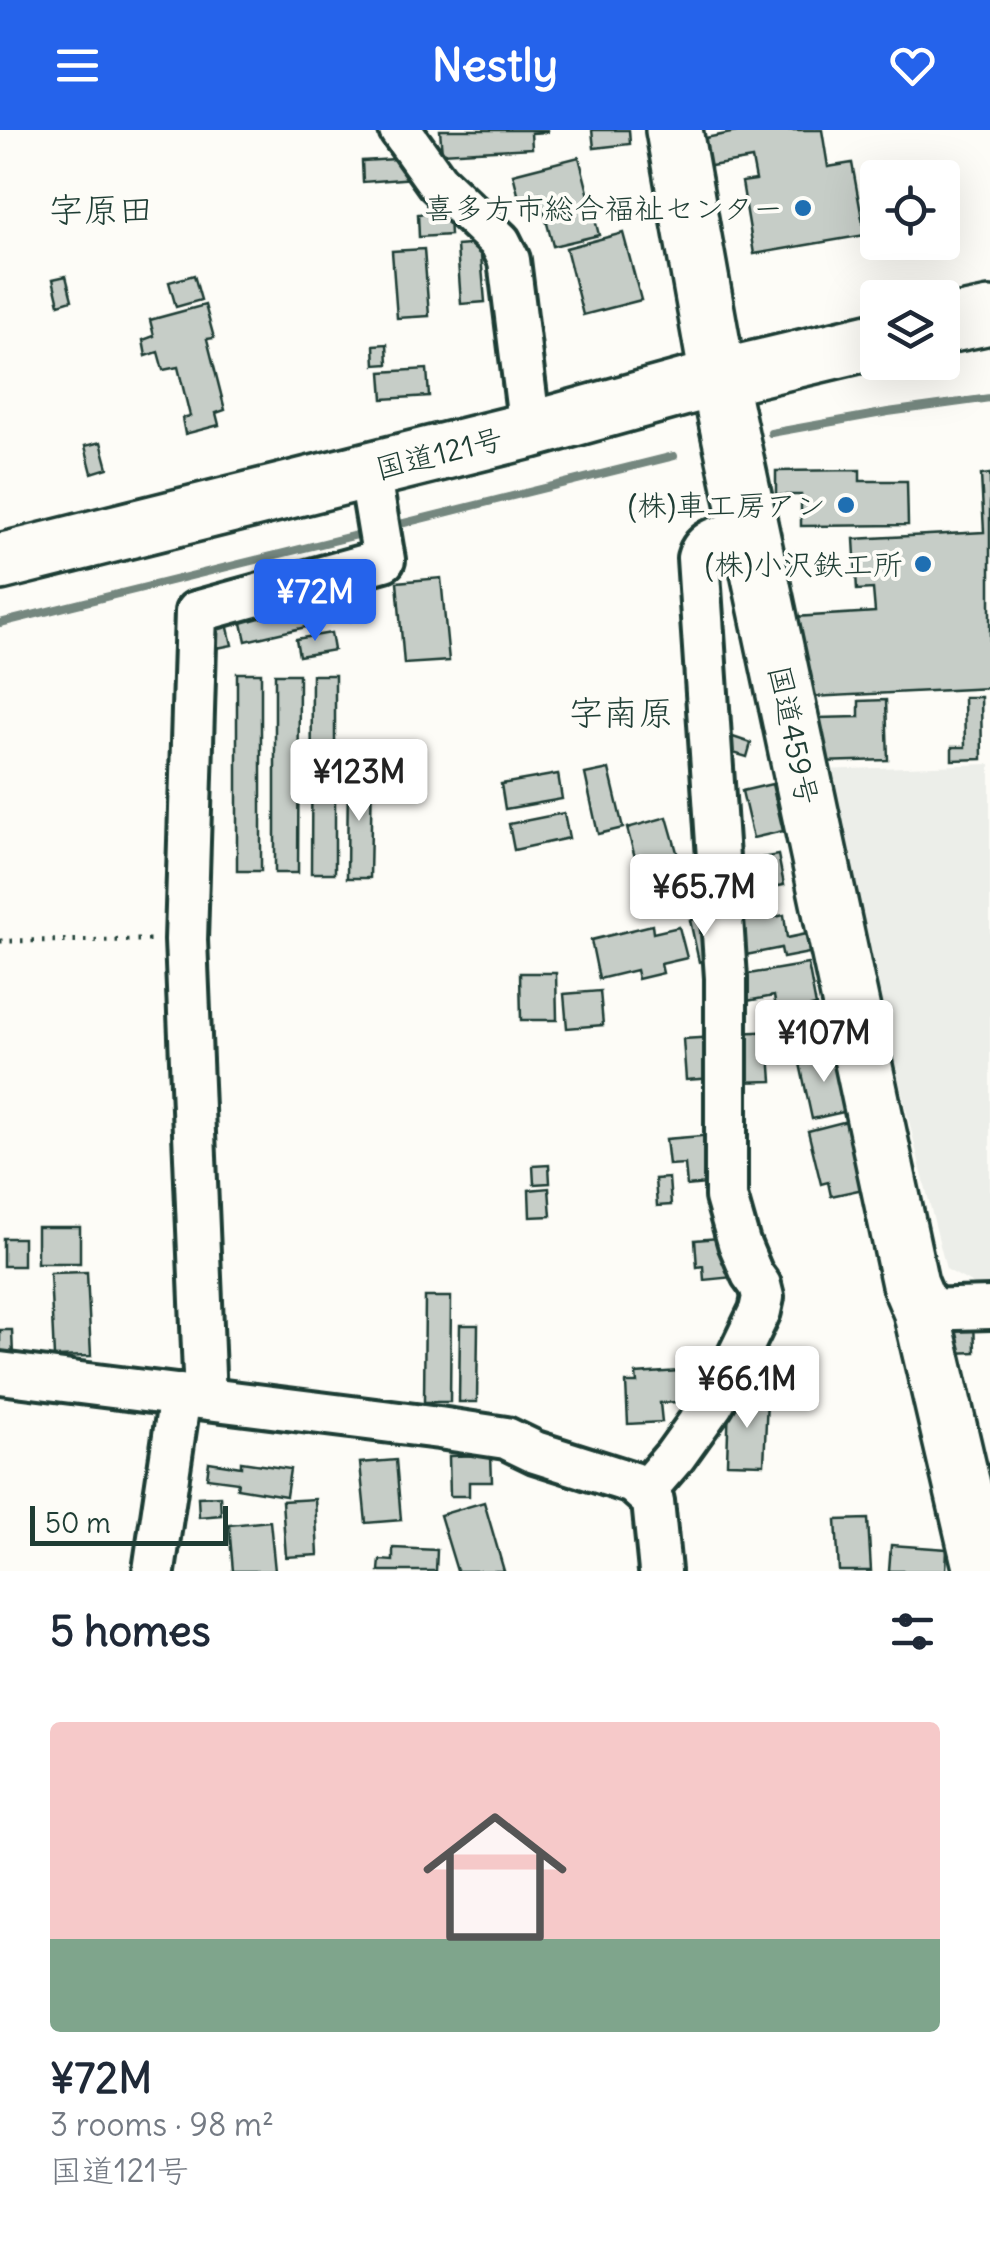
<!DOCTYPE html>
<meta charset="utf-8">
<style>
:root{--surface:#fff;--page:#f6f6f7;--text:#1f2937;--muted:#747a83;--line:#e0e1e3;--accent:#2563eb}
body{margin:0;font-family:Delius,"Klee One",sans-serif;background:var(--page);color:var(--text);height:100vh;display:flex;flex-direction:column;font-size:38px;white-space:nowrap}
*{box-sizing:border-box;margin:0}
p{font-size:32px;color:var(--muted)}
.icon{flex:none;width:55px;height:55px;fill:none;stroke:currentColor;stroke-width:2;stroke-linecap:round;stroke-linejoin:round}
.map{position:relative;height:1441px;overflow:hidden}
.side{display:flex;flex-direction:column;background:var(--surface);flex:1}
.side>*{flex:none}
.controls{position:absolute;left:860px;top:30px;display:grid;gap:20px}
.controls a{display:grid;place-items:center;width:100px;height:100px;border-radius:10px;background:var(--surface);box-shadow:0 10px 40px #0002;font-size:50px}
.scale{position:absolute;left:30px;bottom:25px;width:198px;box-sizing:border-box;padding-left:10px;border:5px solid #1f3d34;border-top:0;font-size:28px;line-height:35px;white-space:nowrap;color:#1f3d34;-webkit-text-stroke:8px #fdfcf7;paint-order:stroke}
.price{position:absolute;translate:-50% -85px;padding:0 22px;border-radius:10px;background:#fff;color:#222;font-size:32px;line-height:65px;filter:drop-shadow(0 2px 5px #0008)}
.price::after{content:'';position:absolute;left:50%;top:60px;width:30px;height:22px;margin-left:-15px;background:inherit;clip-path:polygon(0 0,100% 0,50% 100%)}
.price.current{background:var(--accent);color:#fff}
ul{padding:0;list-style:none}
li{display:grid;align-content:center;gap:20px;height:530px;padding:0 50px}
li+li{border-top:2px solid var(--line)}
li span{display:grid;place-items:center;height:310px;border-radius:10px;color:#555}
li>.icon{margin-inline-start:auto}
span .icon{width:180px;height:180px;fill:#fffc;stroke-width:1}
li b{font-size:42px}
h2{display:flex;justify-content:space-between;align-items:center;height:120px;padding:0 50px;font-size:42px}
header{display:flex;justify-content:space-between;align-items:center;height:130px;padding:0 50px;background:var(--accent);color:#fff;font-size:45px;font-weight:700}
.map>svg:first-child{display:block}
</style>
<header><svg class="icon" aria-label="menu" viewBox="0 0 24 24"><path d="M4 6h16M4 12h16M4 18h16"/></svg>Nestly<svg class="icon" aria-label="heart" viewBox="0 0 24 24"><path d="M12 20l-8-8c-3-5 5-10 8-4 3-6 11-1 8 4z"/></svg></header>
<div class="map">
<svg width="990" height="1441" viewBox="0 0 990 1441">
<rect width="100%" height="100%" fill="#fdfcf7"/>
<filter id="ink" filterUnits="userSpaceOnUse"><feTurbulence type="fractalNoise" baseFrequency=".01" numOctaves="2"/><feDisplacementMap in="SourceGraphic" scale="20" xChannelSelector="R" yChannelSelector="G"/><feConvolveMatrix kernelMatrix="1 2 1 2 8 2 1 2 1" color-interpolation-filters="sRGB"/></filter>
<g filter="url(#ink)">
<polygon fill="#eceee9" points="990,634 990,1158 980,1158 946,1139 821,640"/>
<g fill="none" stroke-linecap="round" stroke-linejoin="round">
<g stroke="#75877f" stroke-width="8">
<polyline points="771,303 888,282 990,268"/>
<polyline points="392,396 674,326"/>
<polyline points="0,493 369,402"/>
</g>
</g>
<g fill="#c6cdc7" stroke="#1f3d34" stroke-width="2.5">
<polygon points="440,0 547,0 547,2 531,3 532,18 442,23"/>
<polygon points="592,0 629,0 630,14 594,18"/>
<polygon points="747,0 822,0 828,37 852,33 865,105 754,124 742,52 756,50 752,29 705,37 700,9"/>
<polygon points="579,27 599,105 553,116 539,63 519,68 513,44"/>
<polygon points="413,28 414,48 363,52 362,31"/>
<polygon points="448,70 450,105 419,107 418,84 427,83 426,71"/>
<polygon points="623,103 641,170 583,185 566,118"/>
<polygon points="480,114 485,172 461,174 457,116"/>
<polygon points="424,119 429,186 397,188 392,121"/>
<polygon points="194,145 201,170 176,177 169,152"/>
<polygon points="66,146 72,170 59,174 53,149"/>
<polygon points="205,175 214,208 207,209 225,280 216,283 219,295 185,304 182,288 190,286 178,237 163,240 158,222 146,226 143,210 154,206 150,190"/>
<polygon points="387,214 388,234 375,235 374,215"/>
<polygon points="427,239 429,266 383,269 381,242"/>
<polygon points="101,312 108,338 92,343 85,316"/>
<polygon points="860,340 860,351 907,351 908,395 801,396 801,365 776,365 776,341"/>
<polygon points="990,344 990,558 812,567 795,487 875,482 873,459 857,460 854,409 984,402 981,345"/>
<polygon points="441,448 449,531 404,534 397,452"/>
<polygon points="335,449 344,488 246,511 240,484"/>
<polygon points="368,461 371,489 351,491 348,464"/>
<polygon points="226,489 232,515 217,518 210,492"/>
<polygon points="331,503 334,520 299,526 296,509"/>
<rect x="237" y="543" width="24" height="198"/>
<polygon points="275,544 299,544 298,743 275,743"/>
<polygon points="312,545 335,545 335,743 311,743"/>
<polygon points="964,567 981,567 982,629 952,630 952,617 965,617"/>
<polygon points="886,570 888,630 818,632 817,588 859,587 859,571"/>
<polygon points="727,605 751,613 747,627 723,620"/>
<polygon points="609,639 623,698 598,704 585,644"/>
<polygon points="348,640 372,640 370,748 347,748"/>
<polygon points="558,644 562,669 505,679 501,654"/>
<polygon points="772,654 783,701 753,708 742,661"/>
<polygon points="564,683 569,708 514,720 509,694"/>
<polygon points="667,687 689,764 648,775 627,698"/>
<polygon points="778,725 784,755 741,763 735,733"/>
<polygon points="772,772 775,787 784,785 787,808 806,804 809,823 783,828 781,818 746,825 737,779"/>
<polygon points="709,786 718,827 699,832 690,790"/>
<polygon points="652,795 653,803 679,797 687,828 661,834 663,843 638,849 636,840 599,849 591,810"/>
<polygon points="808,834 816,876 777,883 774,866 747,871 743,845"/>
<polygon points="520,843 556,843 557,890 521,890"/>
<polygon points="600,861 603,895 567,898 564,864"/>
<polygon points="776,901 777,923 770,923 772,951 739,952 737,903"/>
<polygon points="715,907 713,948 686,950 683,909"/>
<polygon points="835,921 848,981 812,989 799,929"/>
<polygon points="847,991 863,1059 831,1066 828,1052 821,1054 808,1001"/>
<polygon points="713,1005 717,1053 687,1056 685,1034 669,1035 666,1009"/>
<polygon points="549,1035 550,1053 534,1054 533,1036"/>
<polygon points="669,1048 671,1075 657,1076 655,1049"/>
<polygon points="549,1058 551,1086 530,1087 529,1060"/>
<rect x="37" y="1097" width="43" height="36"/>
<polygon points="731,1107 734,1147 704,1150 703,1136 697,1137 695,1110"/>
<rect x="3" y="1108" width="20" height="28"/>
<polygon points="87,1142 91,1226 54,1227 50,1143"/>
<polygon points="425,1167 451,1167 450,1272 424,1272"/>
<polygon points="953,1188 974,1188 975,1222 954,1223"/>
<polygon points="460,1195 478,1195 477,1272 459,1272"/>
<polygon points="0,1200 12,1200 13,1227 0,1227"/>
<polygon points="694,1240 696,1271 660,1273 662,1292 628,1294 626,1253 637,1253 636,1244"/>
<polygon points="729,1269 767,1270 764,1334 727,1333"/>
<polygon points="491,1325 492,1352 469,1352 469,1366 450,1366 449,1326"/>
<polygon points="396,1330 401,1390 366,1393 360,1333"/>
<polygon points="209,1332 241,1337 241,1332 290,1339 286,1366 237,1358 238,1352 207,1348"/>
<polygon points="220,1366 221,1385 199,1387 198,1367"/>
<polygon points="315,1369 318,1425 286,1427 282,1371"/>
<polygon points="484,1372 504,1441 457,1441 440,1385"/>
<polygon points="868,1389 871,1441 839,1441 836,1390"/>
<polygon points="270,1391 275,1441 233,1441 229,1395"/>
<polygon points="891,1415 947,1419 946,1441 889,1441"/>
<polygon points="393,1418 437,1420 436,1441 379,1441 380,1430 393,1431"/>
</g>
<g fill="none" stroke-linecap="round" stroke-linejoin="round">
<defs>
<g id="minor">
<polyline points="400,0 437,52 500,112 509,130 530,300"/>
<polyline points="921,1180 990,1178"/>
<polyline points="0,1243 439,1298 506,1308 535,1322 633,1353 653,1371 660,1441"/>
<polyline points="205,1268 186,810 196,482 384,430 369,340"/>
<path d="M 644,1362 L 675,1326 L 713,1273 L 730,1243 L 760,1181 L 763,1167 L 760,1155 L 752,1144 L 739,1113 L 726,1067 L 726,848 L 698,428 C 704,405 730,405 750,401"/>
<polyline points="154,1441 180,1265"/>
</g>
<g id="highway">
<polyline points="674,0 718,248 910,1154 921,1180 982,1441"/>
<polyline points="942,196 990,186"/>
<polyline points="0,432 530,300 718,248 878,210"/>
</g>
</defs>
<use href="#minor" stroke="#1f3d34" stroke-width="48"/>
<use href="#highway" stroke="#1f3d34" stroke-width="62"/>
<g stroke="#1f3d34" stroke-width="5" stroke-dasharray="2.5 8" stroke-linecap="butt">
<polyline points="905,238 928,233"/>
<polyline points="0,811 153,810"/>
</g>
<use href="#minor" stroke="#fdfcf7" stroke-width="40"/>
<use href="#highway" stroke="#fdfcf7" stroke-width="55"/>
</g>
</g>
<g fill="#1f6fb2" stroke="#fdfcf7" stroke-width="4">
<circle cx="803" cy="78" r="10"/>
<circle cx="846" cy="375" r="10"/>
<circle cx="923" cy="434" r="10"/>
</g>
<g text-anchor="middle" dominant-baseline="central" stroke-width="8" stroke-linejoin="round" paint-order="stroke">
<g font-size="30" fill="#1f3d34" stroke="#fdfcf7" text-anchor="end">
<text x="783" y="78">喜多方市総合福祉センター</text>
<text x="826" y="375">(株)車工房アン</text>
<text x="903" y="434">(株)小沢鉄工所</text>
</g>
<g font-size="30" fill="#1f3d34" stroke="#fdfcf7">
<text transform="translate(439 323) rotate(-14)">国道121号</text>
<text transform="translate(794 605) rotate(78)">国道459号</text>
</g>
<g font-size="35" fill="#1f3d34" stroke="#fdfcf7">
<text x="101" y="79">字原田</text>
<text x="621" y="582">字南原</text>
</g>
</g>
</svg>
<div class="controls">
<a><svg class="icon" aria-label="locate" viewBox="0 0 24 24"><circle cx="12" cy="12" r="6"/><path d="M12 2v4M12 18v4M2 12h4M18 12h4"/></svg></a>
<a><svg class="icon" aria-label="layers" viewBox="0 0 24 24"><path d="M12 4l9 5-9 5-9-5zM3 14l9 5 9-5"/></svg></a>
</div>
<div class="scale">50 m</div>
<b class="price current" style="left:315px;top:514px">¥72M</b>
<b class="price" style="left:359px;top:694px">¥123M</b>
<b class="price" style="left:704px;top:809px">¥65.7M</b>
<b class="price" style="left:824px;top:955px">¥107M</b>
<b class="price" style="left:747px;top:1301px">¥66.1M</b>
</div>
<section class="side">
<h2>5 homes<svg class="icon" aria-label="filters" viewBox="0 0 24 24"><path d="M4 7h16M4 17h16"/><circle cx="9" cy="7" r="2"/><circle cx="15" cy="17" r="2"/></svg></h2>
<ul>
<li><span style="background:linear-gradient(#f6c9c9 70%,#7fa58c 0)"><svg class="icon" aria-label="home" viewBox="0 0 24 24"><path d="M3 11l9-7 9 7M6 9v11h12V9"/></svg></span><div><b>¥72M</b><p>3 rooms · 98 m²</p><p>国道121号</p></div></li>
</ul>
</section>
